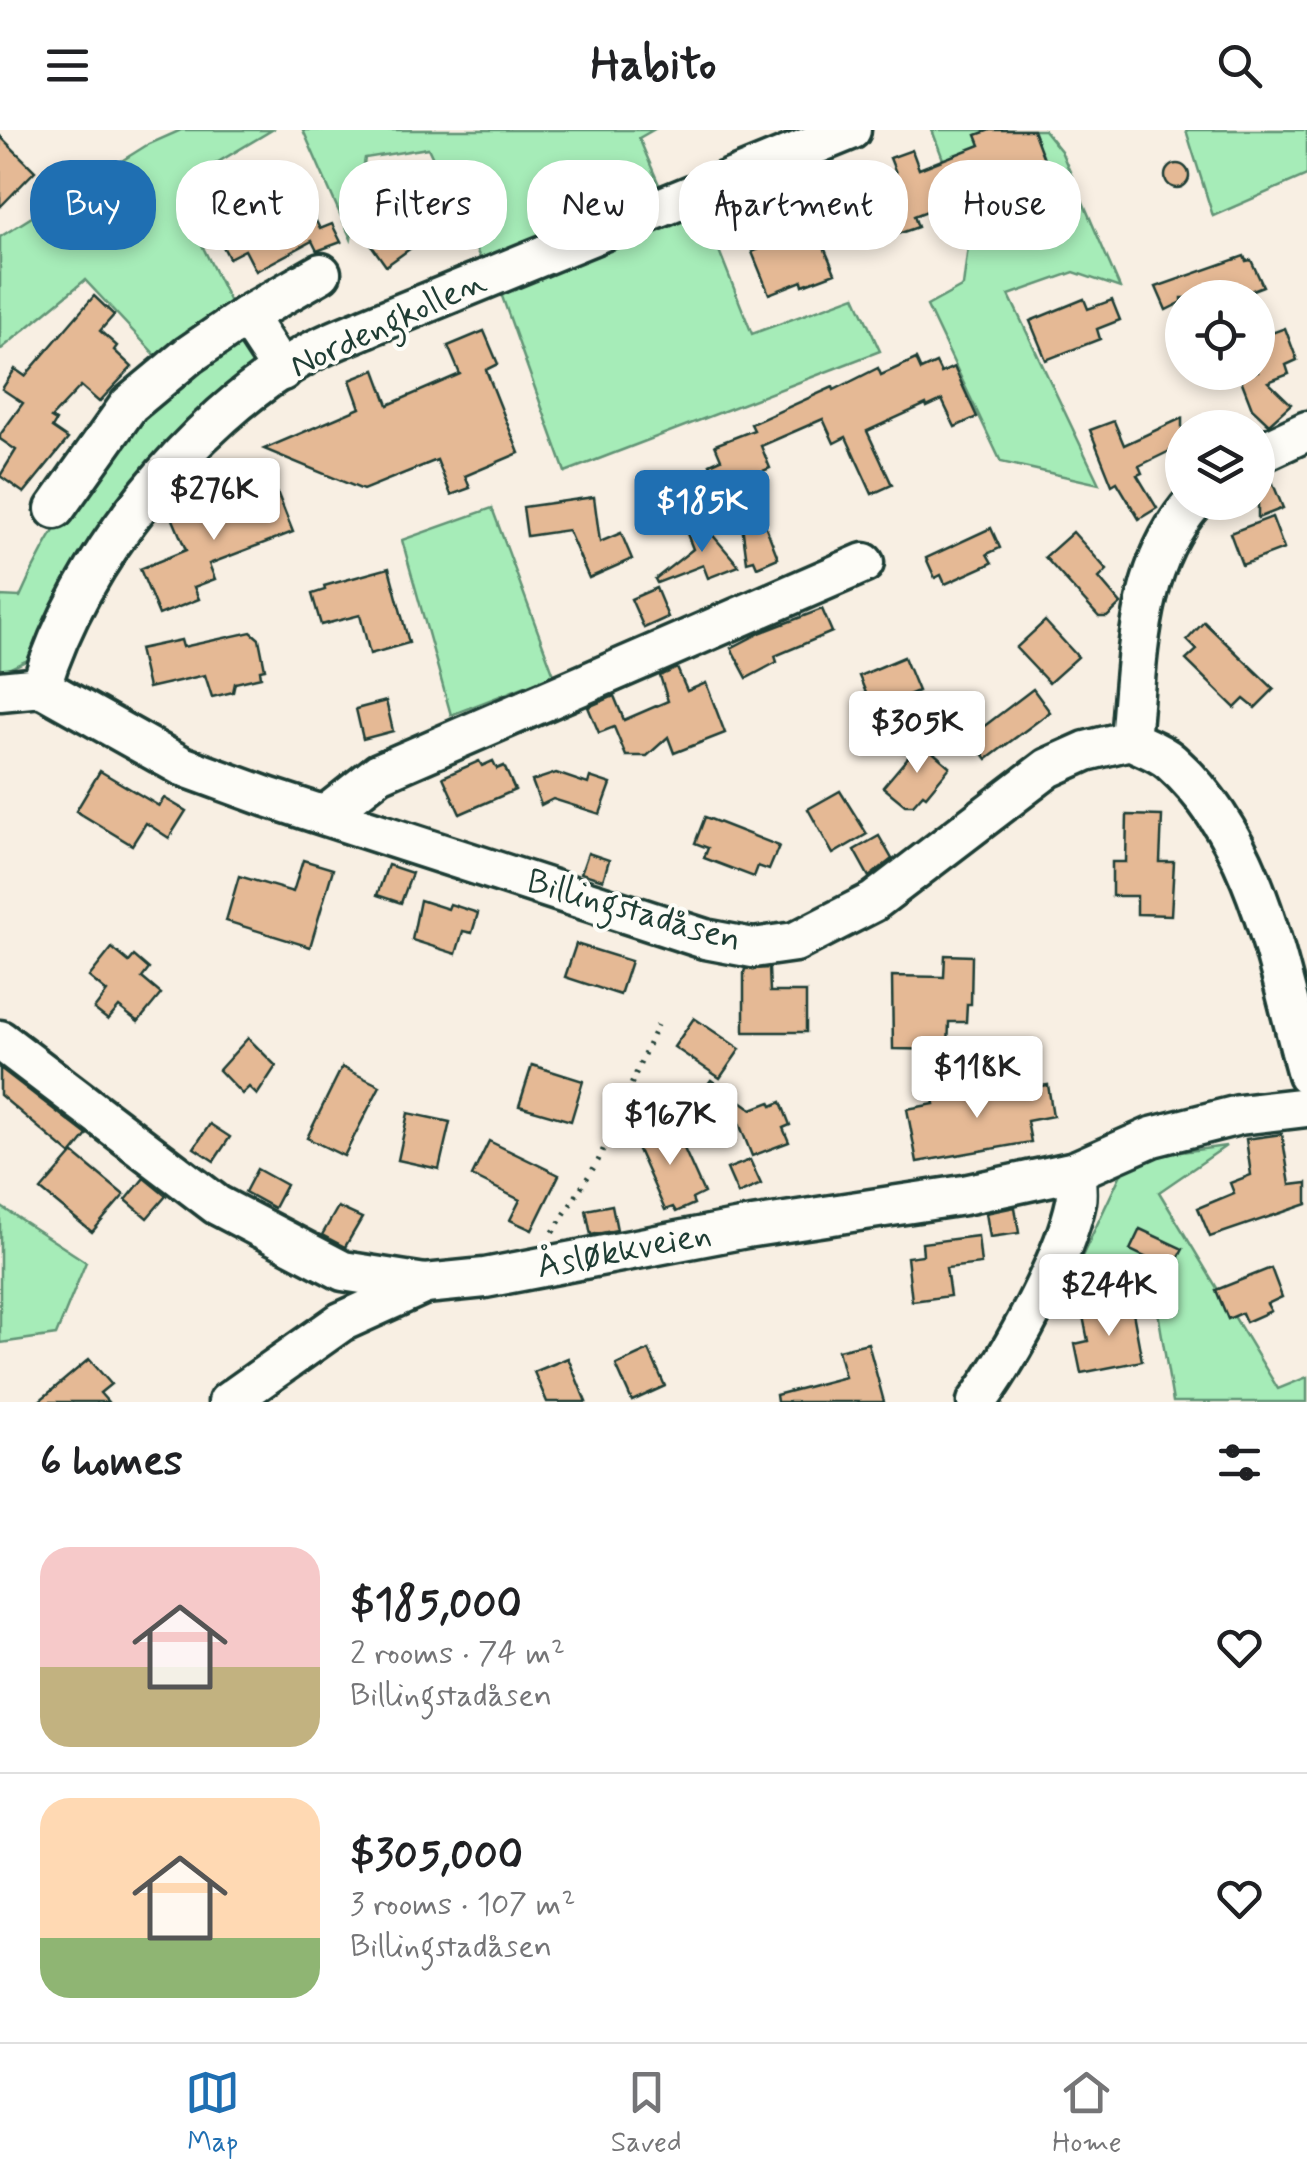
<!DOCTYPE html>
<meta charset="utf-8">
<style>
:root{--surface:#fff;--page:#f6f6f6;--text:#202124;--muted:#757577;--line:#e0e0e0;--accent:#1f6fb2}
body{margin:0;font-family:Mynerve,sans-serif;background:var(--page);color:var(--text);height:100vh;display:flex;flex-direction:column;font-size:38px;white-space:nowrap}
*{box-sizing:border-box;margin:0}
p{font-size:32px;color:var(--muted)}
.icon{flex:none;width:55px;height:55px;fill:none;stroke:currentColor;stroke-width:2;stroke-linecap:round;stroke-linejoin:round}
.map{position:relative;height:1272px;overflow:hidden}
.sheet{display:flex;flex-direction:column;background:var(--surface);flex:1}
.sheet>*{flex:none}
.top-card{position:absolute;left:30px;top:30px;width:1248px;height:90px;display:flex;gap:20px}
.buttons{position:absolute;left:1165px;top:150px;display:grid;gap:20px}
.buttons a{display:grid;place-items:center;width:110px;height:110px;border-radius:50%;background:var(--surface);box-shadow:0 5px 15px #0003;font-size:50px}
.price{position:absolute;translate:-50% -85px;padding:0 22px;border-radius:10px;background:#fff;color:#222;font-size:32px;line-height:65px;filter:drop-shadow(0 2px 5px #0008)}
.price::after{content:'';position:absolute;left:50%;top:60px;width:30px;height:22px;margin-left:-15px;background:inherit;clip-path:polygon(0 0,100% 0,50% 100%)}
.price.on{background:var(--accent);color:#fff}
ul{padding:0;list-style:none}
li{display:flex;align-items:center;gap:30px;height:250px;padding:0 40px}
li+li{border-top:2px solid var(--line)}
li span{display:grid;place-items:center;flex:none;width:280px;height:200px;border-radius:30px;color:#555}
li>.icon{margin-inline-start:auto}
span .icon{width:120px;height:120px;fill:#fffc;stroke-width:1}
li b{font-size:42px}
h2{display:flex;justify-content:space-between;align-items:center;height:120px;padding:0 40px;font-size:42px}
.tag{padding:0 35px;border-radius:40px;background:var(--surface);box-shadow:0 5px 15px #0003;font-size:35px;line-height:90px}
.tag.on{background:var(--accent);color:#fff}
header{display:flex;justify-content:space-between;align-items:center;height:130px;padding:0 40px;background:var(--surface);font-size:45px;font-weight:800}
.tab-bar{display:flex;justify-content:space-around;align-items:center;height:140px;border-top:2px solid var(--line);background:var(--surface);font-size:28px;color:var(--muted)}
.tab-bar a{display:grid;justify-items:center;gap:5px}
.tab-bar .on{color:var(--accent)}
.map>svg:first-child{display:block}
</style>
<header><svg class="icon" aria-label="menu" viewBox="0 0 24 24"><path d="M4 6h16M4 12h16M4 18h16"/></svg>Habito<svg class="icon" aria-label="search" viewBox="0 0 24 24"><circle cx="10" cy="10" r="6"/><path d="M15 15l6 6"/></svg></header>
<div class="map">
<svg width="1307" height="1272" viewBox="0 0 1307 1272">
<rect width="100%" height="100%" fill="#f8efe3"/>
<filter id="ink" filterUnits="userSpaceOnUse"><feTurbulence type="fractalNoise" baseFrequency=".01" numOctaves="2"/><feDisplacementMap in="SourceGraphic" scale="20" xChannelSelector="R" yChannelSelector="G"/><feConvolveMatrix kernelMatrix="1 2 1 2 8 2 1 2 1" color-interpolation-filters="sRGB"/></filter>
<g filter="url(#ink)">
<g fill="#a6ecb8" stroke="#629476" stroke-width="2.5">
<path d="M 181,0 L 272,0 L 198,44 L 192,95 L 262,237 L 104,400 L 30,529 L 0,543 L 0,466 L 20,467 C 57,380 112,315 175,246 L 85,150 L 0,220 L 0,107 L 147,15 Z"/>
<polygon points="303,0 653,0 639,8 660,57 482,132 428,18 365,28 351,109"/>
<polygon points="932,0 1044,0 1061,21 1120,158 1074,142 1009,165 1099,354 1001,332 927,176 963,156 970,101"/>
<polygon points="1186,0 1307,0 1307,45 1213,86"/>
<polygon points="701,75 752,204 855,166 880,221 565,342 499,158"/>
<polygon points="492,378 554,545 451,585 402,410"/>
<polygon points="1226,1016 1159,1062 1278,1259 1307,1247 1307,1272 1173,1272 1154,1158 1060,1173 1128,1029"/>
<polygon points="0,1076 86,1132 56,1205 0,1213"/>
</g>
<g fill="#e5b995" stroke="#1f3d34" stroke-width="2.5">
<polygon points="990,0 1033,0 1047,37 1028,44 1030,50 1000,62 998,56 975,66 970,54 932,69 935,78 914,86 918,97 892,106 887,91 823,115 835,143 803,155 802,151 769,164 752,122 788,107 775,75 815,59 824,83 892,56 888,46 896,43 890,28 912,20 919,39 980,15 976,5"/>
<polygon points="0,6 35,41 0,77"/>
<polygon points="425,31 442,55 422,70 435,87 430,91 436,100 386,136 355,92 408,55 402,48"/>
<circle cx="1177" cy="46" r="12"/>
<polygon points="296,51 320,99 332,94 341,112 317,121 312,111 256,141 245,120 229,128 211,93"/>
<polygon points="1244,126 1246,131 1251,130 1263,156 1250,161 1253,168 1182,168 1182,172 1166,180 1156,157"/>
<polygon points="94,166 114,185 100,201 117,216 114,220 132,237 99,272 81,256 51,288 56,291 52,298 68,309 24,363 0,346 16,320 0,309 0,305 23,273 2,259 15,239 25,246"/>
<polygon points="1084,169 1088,179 1112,170 1120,190 1097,199 1100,209 1046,230 1030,191"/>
<polygon points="1285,198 1297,230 1286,235 1289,244 1268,252 1291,274 1269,294 1252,278 1238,242 1258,242 1258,208"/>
<polygon points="484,201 498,234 486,240 519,323 465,346 470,358 451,365 437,330 363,360 264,319 360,278 350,250 375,240 388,275 460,244 448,216"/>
<polygon points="916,229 921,240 936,233 941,243 954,237 977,287 955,297 942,270 927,277 926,274 867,301 892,355 872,364 846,307 834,313 823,289 761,316 770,338 721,359 710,334 721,329 715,315 754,300 751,294 833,257 834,260 878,238 881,245"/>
<polygon points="1182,288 1182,315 1139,336 1142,343 1137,345 1157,378 1139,389 1117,352 1112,355 1090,300 1114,291 1124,315"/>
<polygon points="1269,344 1283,378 1258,388 1258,346"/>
<polygon points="273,352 293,402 209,434 215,449 194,457 199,469 159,485 140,439 186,420 169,380 193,370 198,382"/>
<polygon points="594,367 600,412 621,403 632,429 589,448 568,400 527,406 523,377"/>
<polygon points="762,387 778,428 757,437 754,430 747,432 742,395"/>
<polygon points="1272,387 1284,419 1242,435 1230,403"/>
<polygon points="699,389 739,436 708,448 703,435 657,453 655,449 693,419 686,401"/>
<polygon points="991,398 1000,418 987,424 992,433 945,454 941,445 935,448 926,428"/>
<polygon points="1073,402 1107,440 1099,448 1121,474 1107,487 1099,487 1045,427"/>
<polygon points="389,438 409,513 370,524 360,485 321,495 312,464 325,460 324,456"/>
<polygon points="656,458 668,487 644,498 631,469"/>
<polygon points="822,479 832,502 775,526 777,532 747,548 731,518 762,502"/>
<polygon points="1045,491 1078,527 1049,553 1016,518"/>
<polygon points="1204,492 1274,559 1255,578 1244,569 1235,578 1186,530 1197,520 1187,510"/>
<polygon points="251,502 259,509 265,539 260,540 261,547 235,553 233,562 212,567 205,545 148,558 139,519 181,510 183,517"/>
<polygon points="904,527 918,561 873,580 859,546"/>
<polygon points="677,538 687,561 706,553 725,603 674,623 668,607 647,626 626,626 614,597 599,603 588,577 614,566 624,590 668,571 660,546"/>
<polygon points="1033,559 1050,582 987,629 970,607"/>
<polygon points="386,571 393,601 363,609 356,579"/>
<polygon points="921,612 950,637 926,666 923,664 913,675 905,675 883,657"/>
<polygon points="479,631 482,636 493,631 497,639 504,636 515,660 460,684 443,647"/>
<polygon points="100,641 159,676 164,668 186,681 169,708 146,693 132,715 76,681"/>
<polygon points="556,643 588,654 590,647 611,654 600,684 553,669 541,675 532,651"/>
<polygon points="840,661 867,704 833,724 808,679"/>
<polygon points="1127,685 1162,686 1160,732 1174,732 1171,785 1137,784 1137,766 1112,766 1112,732 1126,732"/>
<polygon points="705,687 779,716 769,740 758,736 754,747 704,728 708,718 695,713"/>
<polygon points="879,706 892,729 869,747 854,720"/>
<polygon points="588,723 609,730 603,750 581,743"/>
<polygon points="303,730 333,739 310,817 226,791 239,746 293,762"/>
<polygon points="388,735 412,743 401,773 377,765"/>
<polygon points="420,770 448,779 450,774 478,783 472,803 463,801 456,824 412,810"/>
<polygon points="576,814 631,831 620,865 565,847"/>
<polygon points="112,818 129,832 134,826 149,839 142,848 161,864 138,892 119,877 108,890 94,879 107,862 89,847"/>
<polygon points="945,825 972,826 971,874 967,874 966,892 949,892 948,920 893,919 892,846 944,847"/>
<polygon points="769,838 770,862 806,862 806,902 744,902 744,843 745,839"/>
<polygon points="694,888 740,919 720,948 674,917"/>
<polygon points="248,908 276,936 257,965 249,957 242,964 219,940"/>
<polygon points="532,935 583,951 571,991 519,976"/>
<polygon points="342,937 380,956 344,1026 307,1008"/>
<polygon points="0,938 87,1005 71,1025 0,965"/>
<polygon points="711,950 752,979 770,972 772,976 781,972 790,995 783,998 789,1012 752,1026 727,963 713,982 696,970"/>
<polygon points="1021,954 1022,959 1048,955 1053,986 1027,991 1031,1012 917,1032 907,979 934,974 933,969"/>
<polygon points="408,983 450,992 439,1039 398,1030"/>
<polygon points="210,994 230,1007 214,1031 194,1018"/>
<polygon points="673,994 704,1063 692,1069 694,1074 676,1082 673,1077 665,1080 634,1011"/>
<polygon points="1282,1004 1290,1055 1307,1053 1307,1074 1210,1107 1198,1078 1234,1063 1230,1053 1251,1045 1246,1009"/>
<polygon points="489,1011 559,1045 532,1100 510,1090 520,1070 472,1046"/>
<polygon points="73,1023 124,1065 92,1102 41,1060"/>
<polygon points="750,1030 761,1054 738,1064 727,1039"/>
<polygon points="257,1039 286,1055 274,1078 245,1062"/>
<polygon points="144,1048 166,1066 147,1088 126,1070"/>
<polygon points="612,1075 617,1100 591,1105 586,1080"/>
<polygon points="338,1077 362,1088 345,1117 322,1105"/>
<polygon points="1015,1077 1019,1103 990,1107 986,1083"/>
<polygon points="1140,1099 1183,1119 1172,1140 1130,1120"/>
<polygon points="978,1106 981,1134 946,1138 950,1166 912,1171 907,1127 923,1125 922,1113"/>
<polygon points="1271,1138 1282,1167 1267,1174 1271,1181 1246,1192 1242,1183 1228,1189 1216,1160"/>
<polygon points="1131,1172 1142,1231 1081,1243 1075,1214 1088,1211 1082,1181"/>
<polygon points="868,1213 884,1272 777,1272 776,1265 845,1247 838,1220"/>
<polygon points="649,1220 665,1256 632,1271 616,1235"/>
<polygon points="568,1228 586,1272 547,1272 534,1242"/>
<polygon points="89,1229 111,1254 100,1263 108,1272 38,1272"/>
</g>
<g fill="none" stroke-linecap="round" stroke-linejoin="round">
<defs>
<g id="minor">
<polyline points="246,186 321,143"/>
<polyline points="1258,324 1307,301"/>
<polyline points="55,379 129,275 189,225 246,186 282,241"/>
<path d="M 41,557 L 182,636 L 267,667 L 705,809 L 753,818 L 795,812 L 873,772 L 1048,638 L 1086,621 L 1130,610 C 1144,617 1160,622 1171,632 C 1259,710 1277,836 1307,944"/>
<path d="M 41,557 C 79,431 191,289 307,224 C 327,213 349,205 370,196 L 851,0"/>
<polyline points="0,561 41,557"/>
<path d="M 1130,610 C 1138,528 1136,437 1194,372"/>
<polyline points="327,684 379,643 864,433"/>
<polyline points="0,910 217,1075 343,1141 425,1154 485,1148 746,1098 964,1065 1075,1041 1152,1007 1239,985 1307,977"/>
<polyline points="228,1272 341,1192 425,1154"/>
<path d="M 977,1272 C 1012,1224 1064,1129 1076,1072 C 1078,1062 1076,1051 1075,1041"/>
</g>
</defs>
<use href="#minor" stroke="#1f3d34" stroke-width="45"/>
<polyline stroke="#1f3d34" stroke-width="5" stroke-dasharray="2.5 8" stroke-linecap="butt" points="553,1102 598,1031 657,895"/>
<use href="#minor" stroke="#fdfcf7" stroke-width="38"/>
</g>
</g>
<g text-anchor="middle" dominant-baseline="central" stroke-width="8" stroke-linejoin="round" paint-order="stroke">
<g font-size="35" fill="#1f3d34" stroke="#fdfcf7">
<text transform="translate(388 194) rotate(-25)">Nordengkollen</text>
<text transform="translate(634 781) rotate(16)">Billingstadåsen</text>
<text transform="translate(624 1121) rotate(-11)">Åsløkkveien</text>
</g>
</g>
</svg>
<div class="buttons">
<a><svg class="icon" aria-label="locate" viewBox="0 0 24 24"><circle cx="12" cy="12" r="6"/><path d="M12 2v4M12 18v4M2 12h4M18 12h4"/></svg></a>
<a><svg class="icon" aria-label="layers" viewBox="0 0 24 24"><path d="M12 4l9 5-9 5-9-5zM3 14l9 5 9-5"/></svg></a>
</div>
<b class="price" style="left:214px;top:413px">$276K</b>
<b class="price on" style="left:702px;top:425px">$185K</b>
<b class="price" style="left:917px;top:646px">$305K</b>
<b class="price" style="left:977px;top:991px">$118K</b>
<b class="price" style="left:670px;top:1038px">$167K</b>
<b class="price" style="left:1109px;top:1209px">$244K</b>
<div class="top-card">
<a class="tag on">Buy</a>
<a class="tag">Rent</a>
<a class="tag">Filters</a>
<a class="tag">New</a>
<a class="tag">Apartment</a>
<a class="tag">House</a>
</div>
</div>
<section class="sheet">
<h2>6 homes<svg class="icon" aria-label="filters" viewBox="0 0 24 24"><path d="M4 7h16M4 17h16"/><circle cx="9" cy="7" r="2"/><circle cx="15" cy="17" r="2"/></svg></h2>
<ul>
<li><span style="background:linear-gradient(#f6c9c9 60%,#c2b280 0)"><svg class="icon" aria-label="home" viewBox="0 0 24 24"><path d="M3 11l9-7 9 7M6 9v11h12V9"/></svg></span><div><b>$185,000</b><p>2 rooms · 74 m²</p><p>Billingstadåsen</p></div><svg class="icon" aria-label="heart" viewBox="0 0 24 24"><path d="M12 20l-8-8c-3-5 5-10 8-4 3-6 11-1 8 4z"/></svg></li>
<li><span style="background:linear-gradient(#ffd9b3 70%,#8fb573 0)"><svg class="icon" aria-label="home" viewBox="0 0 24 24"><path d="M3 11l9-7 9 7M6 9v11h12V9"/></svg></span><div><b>$305,000</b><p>3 rooms · 107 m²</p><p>Billingstadåsen</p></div><svg class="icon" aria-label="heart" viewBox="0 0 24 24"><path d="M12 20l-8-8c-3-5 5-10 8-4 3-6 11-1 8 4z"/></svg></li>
</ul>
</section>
<nav class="tab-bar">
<a class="on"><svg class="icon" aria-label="map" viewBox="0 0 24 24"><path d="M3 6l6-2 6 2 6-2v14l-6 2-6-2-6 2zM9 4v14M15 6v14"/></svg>Map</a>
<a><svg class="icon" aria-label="saved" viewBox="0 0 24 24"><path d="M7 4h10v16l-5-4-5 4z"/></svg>Saved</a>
<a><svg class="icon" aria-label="home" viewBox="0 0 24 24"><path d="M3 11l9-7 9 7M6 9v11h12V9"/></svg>Home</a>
</nav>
